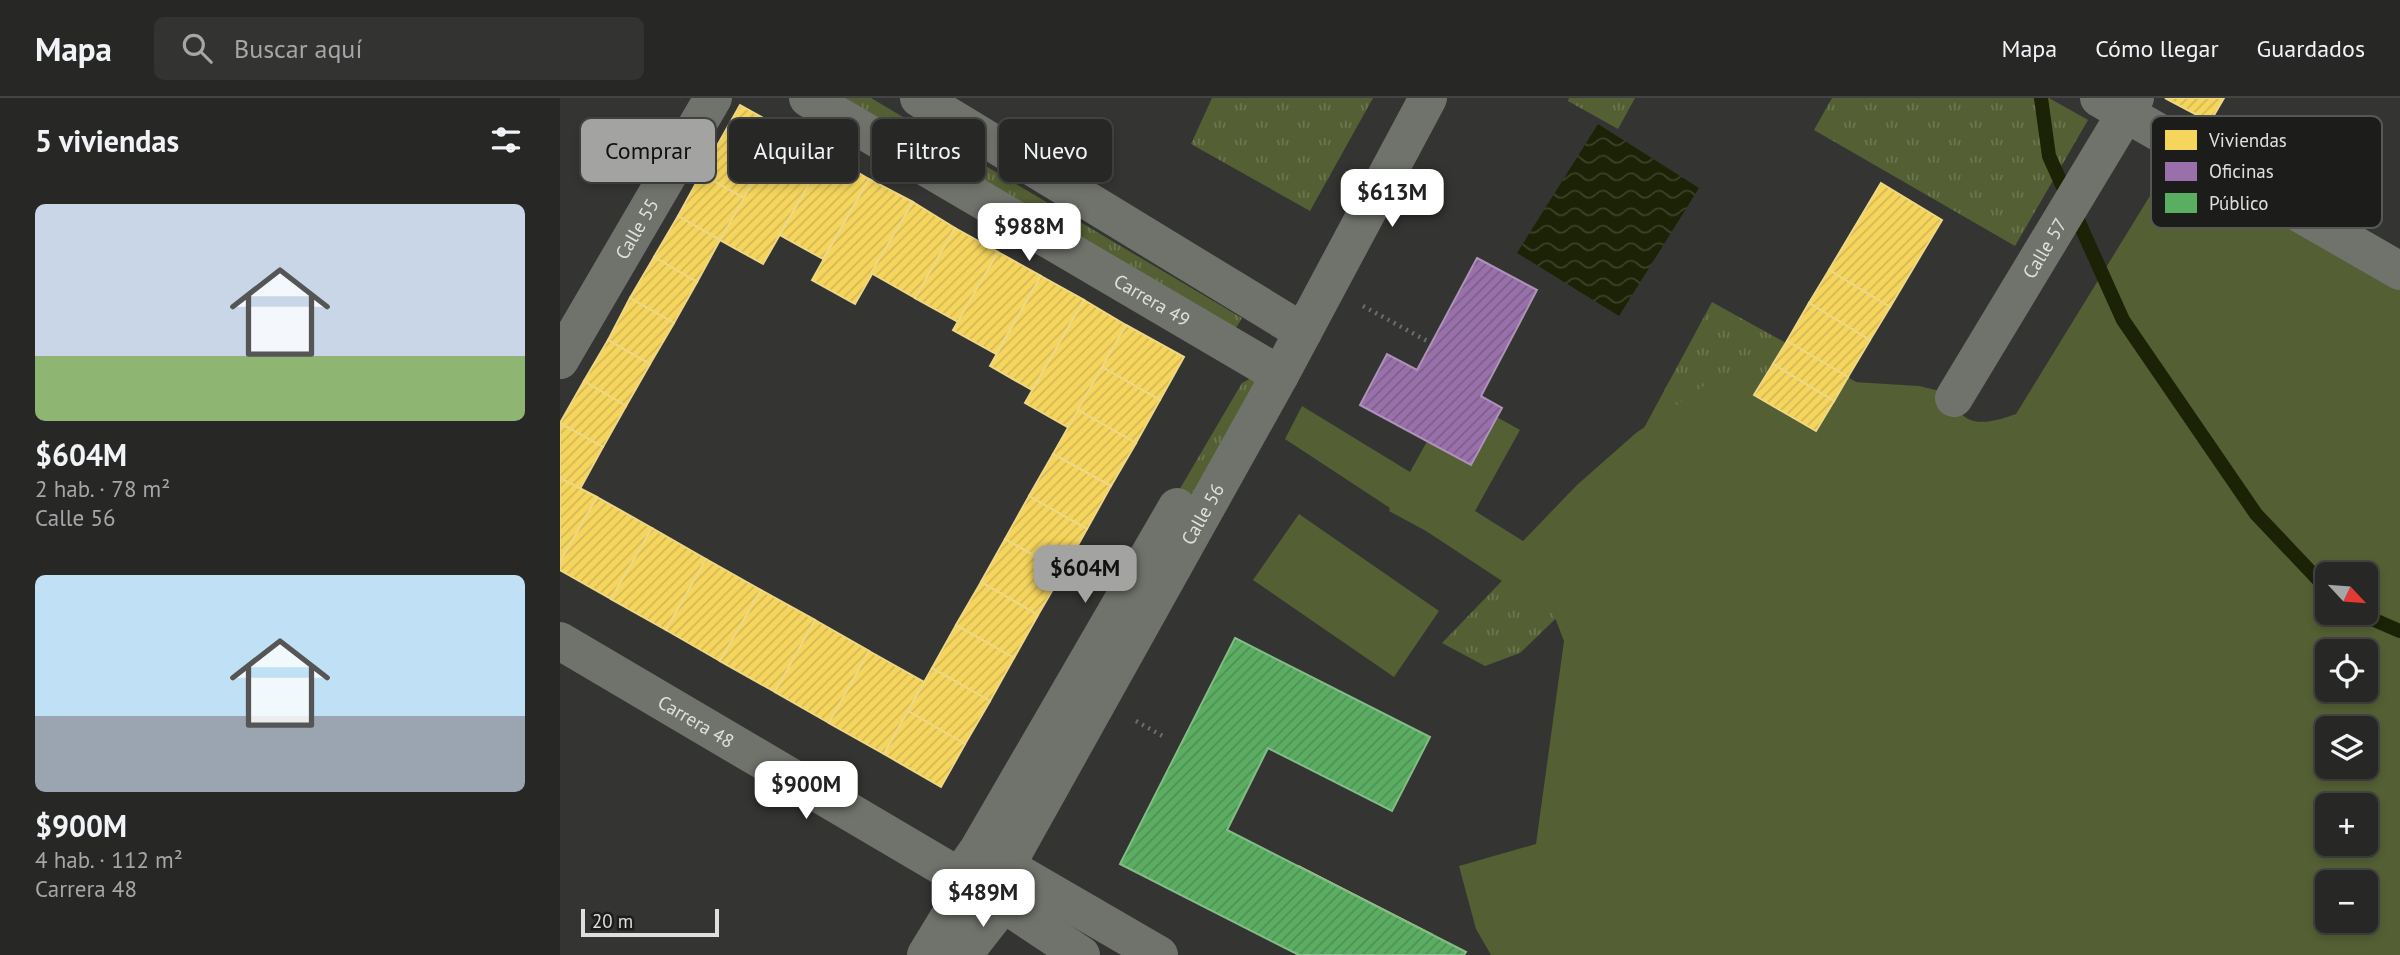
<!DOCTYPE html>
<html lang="es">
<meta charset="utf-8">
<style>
:root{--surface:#272826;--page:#333432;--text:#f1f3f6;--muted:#a4a6a7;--line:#434443;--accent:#a3a4a1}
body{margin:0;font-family:"PT Sans",sans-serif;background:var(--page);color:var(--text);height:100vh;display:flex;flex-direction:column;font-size:26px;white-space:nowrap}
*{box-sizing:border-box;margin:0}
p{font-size:23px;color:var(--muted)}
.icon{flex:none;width:38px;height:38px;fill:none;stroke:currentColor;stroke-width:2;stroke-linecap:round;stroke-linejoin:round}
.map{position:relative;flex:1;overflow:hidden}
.details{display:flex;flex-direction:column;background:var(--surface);width:560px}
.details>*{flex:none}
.guide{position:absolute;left:21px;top:21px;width:665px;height:63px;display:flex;gap:14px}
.needle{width:46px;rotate:116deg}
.fabs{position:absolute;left:1755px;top:464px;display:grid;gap:14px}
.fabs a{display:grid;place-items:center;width:63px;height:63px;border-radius:10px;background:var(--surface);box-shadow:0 4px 10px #0003,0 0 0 2px var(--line);font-size:35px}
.scale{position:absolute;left:21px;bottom:18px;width:138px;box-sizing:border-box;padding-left:7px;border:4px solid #dfe0dd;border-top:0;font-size:19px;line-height:24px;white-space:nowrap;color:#dfe0dd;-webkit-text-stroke:5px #1c1d1b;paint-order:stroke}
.price{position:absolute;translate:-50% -60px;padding:0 16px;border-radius:14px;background:#fff;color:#222;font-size:23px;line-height:46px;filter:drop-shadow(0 2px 4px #0008)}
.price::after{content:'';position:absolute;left:50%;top:42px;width:21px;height:16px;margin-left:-10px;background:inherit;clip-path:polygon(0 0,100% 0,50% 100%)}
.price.current{background:var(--accent);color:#111}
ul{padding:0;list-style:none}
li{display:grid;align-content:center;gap:14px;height:371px;padding:0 35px}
li span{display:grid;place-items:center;height:217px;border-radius:10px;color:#555}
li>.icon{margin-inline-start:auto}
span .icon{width:126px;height:126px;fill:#fffc;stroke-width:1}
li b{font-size:30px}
h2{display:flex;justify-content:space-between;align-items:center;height:84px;padding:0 35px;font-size:30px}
.chip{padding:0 24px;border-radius:10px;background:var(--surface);box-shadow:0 4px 10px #0003,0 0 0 2px var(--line);font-size:24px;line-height:63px}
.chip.current{background:var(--accent);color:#111}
header{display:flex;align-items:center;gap:42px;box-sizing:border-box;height:98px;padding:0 35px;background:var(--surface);border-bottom:2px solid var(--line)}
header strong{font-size:33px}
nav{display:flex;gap:38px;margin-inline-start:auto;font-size:24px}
.search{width:490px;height:63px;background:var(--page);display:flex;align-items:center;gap:18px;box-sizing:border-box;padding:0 24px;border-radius:10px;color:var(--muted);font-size:26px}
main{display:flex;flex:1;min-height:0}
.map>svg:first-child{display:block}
</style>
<header>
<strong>Mapa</strong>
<div class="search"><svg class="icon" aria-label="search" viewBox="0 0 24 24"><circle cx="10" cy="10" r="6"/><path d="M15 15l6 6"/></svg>Buscar aquí</div>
<nav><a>Mapa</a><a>Cómo llegar</a><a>Guardados</a></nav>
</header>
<main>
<section class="details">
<h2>5 viviendas<svg class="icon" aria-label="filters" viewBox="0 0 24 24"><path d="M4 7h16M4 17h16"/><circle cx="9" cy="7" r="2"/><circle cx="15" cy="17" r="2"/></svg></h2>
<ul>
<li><span style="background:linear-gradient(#c9d6e8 70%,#8fb573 0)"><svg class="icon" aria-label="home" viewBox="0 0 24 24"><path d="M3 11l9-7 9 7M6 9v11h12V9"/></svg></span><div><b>$604M</b><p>2 hab. · 78 m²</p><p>Calle 56</p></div></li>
<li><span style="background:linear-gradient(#bfe0f5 65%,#9aa5b1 0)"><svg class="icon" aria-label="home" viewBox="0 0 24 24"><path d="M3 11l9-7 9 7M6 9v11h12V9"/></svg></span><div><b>$900M</b><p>4 hab. · 112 m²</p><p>Carrera 48</p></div></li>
</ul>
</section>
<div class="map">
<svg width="1840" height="857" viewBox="0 0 1840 857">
<defs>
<pattern id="grass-tufts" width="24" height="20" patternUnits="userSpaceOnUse" patternTransform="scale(1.75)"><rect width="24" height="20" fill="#545f34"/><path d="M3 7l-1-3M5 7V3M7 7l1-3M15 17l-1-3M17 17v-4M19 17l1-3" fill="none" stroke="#6c7651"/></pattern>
<pattern id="water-waves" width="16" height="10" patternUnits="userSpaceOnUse" patternTransform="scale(1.75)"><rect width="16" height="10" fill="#1b2205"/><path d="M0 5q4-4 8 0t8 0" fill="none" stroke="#3c4229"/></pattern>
<pattern id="homes-hatch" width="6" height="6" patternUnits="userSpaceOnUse" patternTransform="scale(1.75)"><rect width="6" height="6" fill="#f6d55c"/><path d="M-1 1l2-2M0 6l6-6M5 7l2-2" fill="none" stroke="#d2b857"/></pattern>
<pattern id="offices-hatch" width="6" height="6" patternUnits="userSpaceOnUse" patternTransform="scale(1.75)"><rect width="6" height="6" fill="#9970ab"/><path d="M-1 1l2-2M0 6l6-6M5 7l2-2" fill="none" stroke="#7b6086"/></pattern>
<pattern id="public-hatch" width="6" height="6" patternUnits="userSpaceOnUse" patternTransform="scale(1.75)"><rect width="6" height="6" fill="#5aae61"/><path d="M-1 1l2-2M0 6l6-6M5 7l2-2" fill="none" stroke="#538e58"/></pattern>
</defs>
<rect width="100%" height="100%" fill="#343532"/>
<g fill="url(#grass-tufts)">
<polygon points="263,0 311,0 682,220 670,240"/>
<polygon points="652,0 813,0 750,113 631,46"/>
<polygon points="1009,0 1075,0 1058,31 1008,3"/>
<polygon points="1272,0 1489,0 1528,22 1455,148 1254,32"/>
<polygon points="1152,204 1316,295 1015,502 960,555 925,568 882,545 1077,343"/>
<polygon points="695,278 698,296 469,648 682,285"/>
</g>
<g fill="#545f34" fill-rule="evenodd">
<path d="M 1612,62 L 1840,187 L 1840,857 L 931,857 L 916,831 L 899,768 L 976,746 L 1004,543 L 994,517 L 866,433 L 829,413 L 830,410 L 725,341 L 742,308 L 850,374 L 894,295 L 960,332 L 915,413 L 963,443 L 1017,387 L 1076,335 L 1151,283 L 1228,280 L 1359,288 L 1392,296 C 1393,300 1395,308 1398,312 C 1412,332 1438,322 1456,316 ZM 1768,476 L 1806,476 L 1806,514 L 1768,514 ZM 1768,553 L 1806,553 L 1806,592 L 1768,592 ZM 1768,630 L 1806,630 L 1806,668 L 1768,668 ZM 1768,707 L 1806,707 L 1806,746 L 1768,746 ZM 1768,784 L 1806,784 L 1806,822 L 1768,822 Z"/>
<polygon points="739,416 879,513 834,579 693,482"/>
</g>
<polygon fill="url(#water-waves)" points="1038,26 1139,90 1059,218 957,155"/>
<g fill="url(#homes-hatch)" stroke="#efd883" stroke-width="2">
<polygon points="1605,0 1664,0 1650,24"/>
<polygon points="180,7 223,31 184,100 141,76"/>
<polygon points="223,31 266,56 203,166 160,142"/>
<polygon points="266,56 309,81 263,161 220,137"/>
<polygon points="141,76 184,100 160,142 118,118"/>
<polygon points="309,81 353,104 295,206 252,182"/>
<polygon points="1321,85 1382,122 1330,209 1269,172"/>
<polygon points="353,104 395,130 355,200 311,175"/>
<polygon points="118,118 160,142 137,184 94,159"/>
<polygon points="395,130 438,154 398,224 355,200"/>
<polygon points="438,154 481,178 436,256 393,232"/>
<polygon points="94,159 137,184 114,225 70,200"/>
<polygon points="1269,172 1330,209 1310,242 1249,205"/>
<polygon points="481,178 524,202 472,292 430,268"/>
<polygon points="70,200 114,225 90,266 48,242"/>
<polygon points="524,202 566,227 509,330 465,305"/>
<polygon points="1249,205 1310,242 1288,279 1227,243"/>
<polygon points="566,227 624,259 600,302 542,269"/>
<polygon points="48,242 90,266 66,308 24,283"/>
<polygon points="1227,243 1288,279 1274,303 1213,266"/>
<polygon points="1213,266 1274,303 1256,333 1194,297"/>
<polygon points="542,269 600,302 576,345 518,312"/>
<polygon points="24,283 66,308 43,349 0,325"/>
<polygon points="518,312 576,345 551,388 493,356"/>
<polygon points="0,325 43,349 20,391 0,380"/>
<polygon points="493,356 551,388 527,431 469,398"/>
<polygon points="0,380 37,399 0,464"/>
<polygon points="469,398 527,431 503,474 445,441"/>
<polygon points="37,399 92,430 51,501 0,472 0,464"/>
<polygon points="92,430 146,461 106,532 51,501"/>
<polygon points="445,441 503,474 478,517 421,484"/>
<polygon points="146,461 201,492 160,563 106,532"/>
<polygon points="421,484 478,517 454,560 396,527"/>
<polygon points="201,492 255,522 215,594 160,563"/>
<polygon points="255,522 309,553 269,625 215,594"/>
<polygon points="396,527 454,560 430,603 372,570"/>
<polygon points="309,553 364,584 324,656 269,625"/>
<polygon points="372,570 430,603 405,646 348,613"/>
<polygon points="348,613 405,646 381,689 324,656"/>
<polygon points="738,768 871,836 836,857 745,857 744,853 643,799"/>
</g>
<polygon fill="url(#offices-hatch)" stroke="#ae92ba" stroke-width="2" points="917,160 977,192 921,298 942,310 911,367 800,307 827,256 857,272"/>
<polygon fill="url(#public-hatch)" stroke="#82bd86" stroke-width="2" points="675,540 870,639 832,713 708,650 667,732 906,854 904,857 739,857 560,766"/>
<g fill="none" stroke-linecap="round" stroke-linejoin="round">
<g stroke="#1b2205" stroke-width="14">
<polyline points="1481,0 1489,58 1563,222 1696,416 1768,492"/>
<polyline points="1796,514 1840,533"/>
</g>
<g stroke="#6c6e69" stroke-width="4.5" stroke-dasharray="2 5" stroke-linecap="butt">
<polyline points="803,208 867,243"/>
<polyline points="576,623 606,640"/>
</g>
<g stroke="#70736b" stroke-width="38">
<path id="s1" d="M 248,0 L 720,277"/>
<polyline points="359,0 743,234"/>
<polyline points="1539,0 1840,173"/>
<path id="s2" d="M 0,262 L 153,0"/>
<path id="s3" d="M 1394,300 L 1575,0"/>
<path id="s4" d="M 0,543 L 429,796 L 521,857"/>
<polyline points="425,756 599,857"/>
<path id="s5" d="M 394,811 L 429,796 L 446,768 L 720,277 L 868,0"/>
<polyline points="366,857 394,811 399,779 418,752 617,409"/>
<polyline points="403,857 443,806"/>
</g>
</g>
<g text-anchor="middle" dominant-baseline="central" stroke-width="7" stroke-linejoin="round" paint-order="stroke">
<g font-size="19" fill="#dfe0dd" stroke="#1c1d1b">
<text stroke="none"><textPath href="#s2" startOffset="152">Calle 55</textPath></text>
<text stroke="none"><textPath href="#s3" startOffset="175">Calle 57</textPath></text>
<text stroke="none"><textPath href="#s1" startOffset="399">Carrera 49</textPath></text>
<text stroke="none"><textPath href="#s5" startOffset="474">Calle 56</textPath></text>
<text stroke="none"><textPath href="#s4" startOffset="158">Carrera 48</textPath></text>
</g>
</g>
<rect x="1591" y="18" width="231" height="112" rx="10" fill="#1c1d1b" stroke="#565855" stroke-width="2"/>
<rect x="1605" y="32" width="32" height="20" fill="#f6d55c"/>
<rect x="1605" y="64" width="32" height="19" fill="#9970ab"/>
<rect x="1605" y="95" width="32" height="20" fill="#5aae61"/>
<g font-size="19" fill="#dfe0dd">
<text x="1649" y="49">Viviendas</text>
<text x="1649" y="80">Oficinas</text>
<text x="1649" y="112">Público</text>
</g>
</svg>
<div class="fabs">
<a><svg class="needle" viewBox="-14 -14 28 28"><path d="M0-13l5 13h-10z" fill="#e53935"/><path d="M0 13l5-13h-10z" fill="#a4a6a7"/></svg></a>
<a><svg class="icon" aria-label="locate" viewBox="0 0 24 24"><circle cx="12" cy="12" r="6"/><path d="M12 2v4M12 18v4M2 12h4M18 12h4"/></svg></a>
<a><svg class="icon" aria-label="layers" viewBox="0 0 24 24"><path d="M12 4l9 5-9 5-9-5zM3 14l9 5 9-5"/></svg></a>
<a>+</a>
<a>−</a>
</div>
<div class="scale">20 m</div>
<b class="price" style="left:832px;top:131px">$613M</b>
<b class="price" style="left:469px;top:165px">$988M</b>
<b class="price current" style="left:525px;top:507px">$604M</b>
<b class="price" style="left:246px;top:723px">$900M</b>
<b class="price" style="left:423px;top:831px">$489M</b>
<div class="guide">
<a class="chip current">Comprar</a>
<a class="chip">Alquilar</a>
<a class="chip">Filtros</a>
<a class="chip">Nuevo</a>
</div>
</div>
</main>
